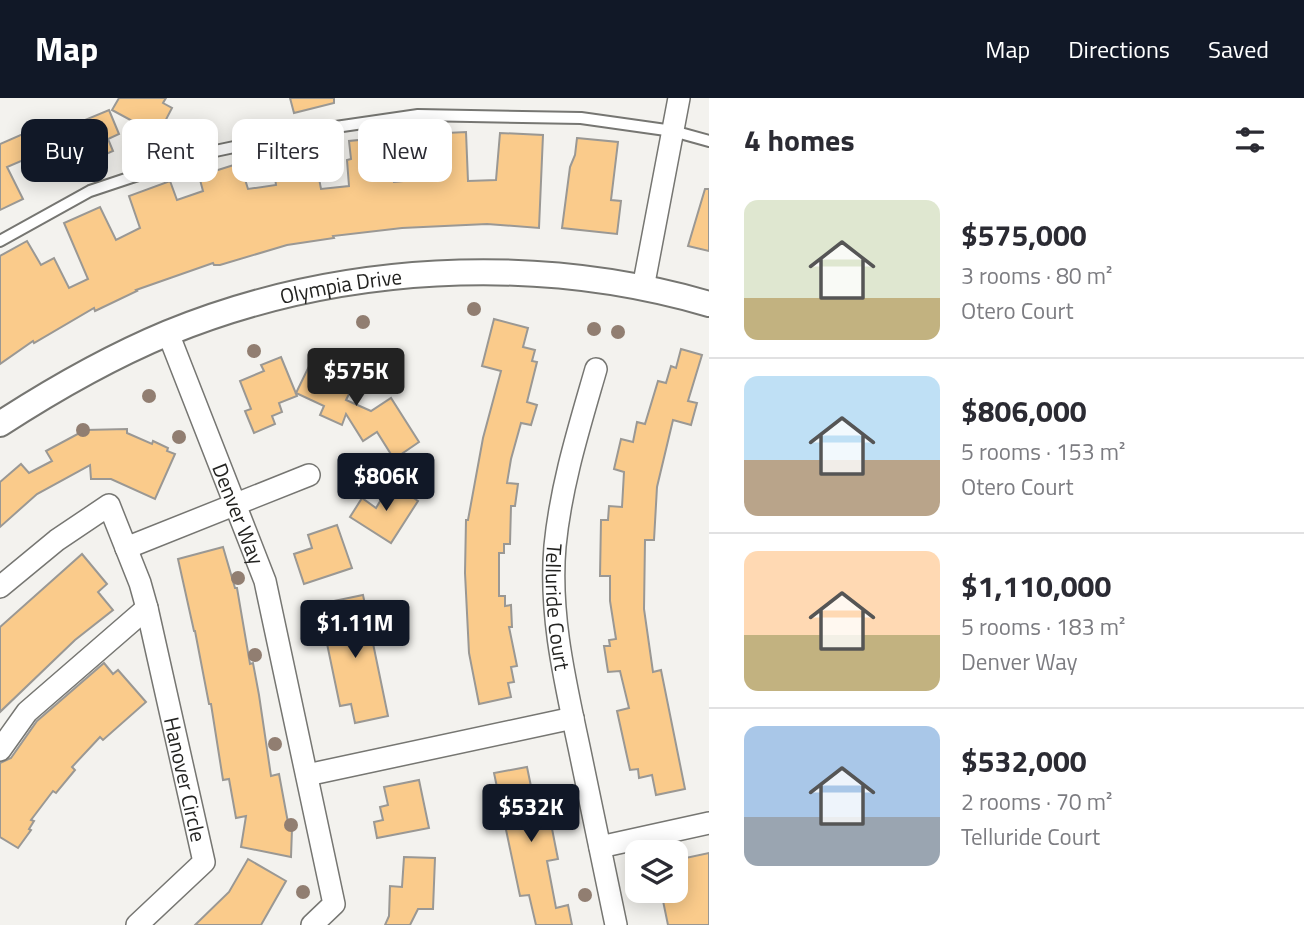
<!DOCTYPE html>
<meta charset="utf-8">
<style>
:root{--surface:#fff;--page:#f7f7f7;--text:#2b2b33;--muted:#7c7c81;--line:#e1e1e2;--accent:#111827}
body{margin:0;font-family:"Titillium Web",sans-serif;background:var(--page);color:var(--text);height:100vh;display:flex;flex-direction:column;font-size:26px;white-space:nowrap}
*{box-sizing:border-box;margin:0}
p{font-size:23px;color:var(--muted)}
.icon{flex:none;width:38px;height:38px;fill:none;stroke:currentColor;stroke-width:2;stroke-linecap:round;stroke-linejoin:round}
.map{position:relative;flex:1;overflow:hidden}
.drawer{display:flex;flex-direction:column;background:var(--surface);width:595px}
.drawer>*{flex:none}
.banner{position:absolute;left:21px;top:21px;width:583px;height:63px;display:flex;gap:14px}
.controls{position:absolute;left:625px;top:742px;display:grid;gap:14px}
.controls a{display:grid;place-items:center;width:63px;height:63px;border-radius:14px;background:var(--surface);box-shadow:0 4px 18px #0003;font-size:35px}
.price{position:absolute;translate:-50% -60px;padding:0 16px;border-radius:7px;background:var(--accent);color:#fff;font-size:23px;line-height:46px;filter:drop-shadow(0 2px 4px #0008)}
.price::after{content:'';position:absolute;left:50%;top:42px;width:21px;height:16px;margin-left:-10px;background:inherit;clip-path:polygon(0 0,100% 0,50% 100%)}
.price.current{background:#222;color:#fff}
ul{padding:0;list-style:none}
li{display:flex;align-items:center;gap:21px;height:175px;padding:0 35px}
li+li{border-top:2px solid var(--line)}
li span{display:grid;place-items:center;flex:none;width:196px;height:140px;border-radius:14px;color:#555}
li>.icon{margin-inline-start:auto}
span .icon{width:84px;height:84px;fill:#fffc;stroke-width:1}
li b{font-size:30px}
h2{display:flex;justify-content:space-between;align-items:center;height:84px;padding:0 35px;font-size:30px}
.chip{padding:0 24px;border-radius:14px;background:var(--surface);box-shadow:0 4px 18px #0003;font-size:24px;line-height:63px}
.chip.current{background:var(--accent);color:#fff}
header{display:flex;align-items:center;gap:42px;box-sizing:border-box;height:98px;padding:0 35px;background:var(--accent);color:#fff}
header strong{font-size:33px}
nav{display:flex;gap:38px;margin-inline-start:auto;font-size:24px}
main{display:flex;flex:1;min-height:0}
.map>svg:first-child{display:block}
</style>
<header>
<strong>Map</strong>
<nav><a>Map</a><a>Directions</a><a>Saved</a></nav>
</header>
<main>
<div class="map">
<svg width="709" height="827" viewBox="0 0 709 827">
<rect width="100%" height="100%" fill="#f3f2ee"/>
<g fill="#facb8b" stroke="#9a9894" stroke-width="2">
<polygon points="119,0 166,0 163,5 172,10 158,37 112,12"/>
<polygon points="290,0 334,0 334,5 294,15"/>
<polygon points="109,12 119,36 108,41 113,53 46,82 35,57 7,69 23,101 0,112 0,46 32,32 37,42"/>
<polygon points="466,34 468,83 496,82 500,35 543,37 539,130 487,126 402,130 333,138 334,140 287,147 220,167 214,167 213,165 136,192 137,193 95,213 94,210 34,245 33,243 0,266 0,158 27,143 41,167 54,160 69,190 88,181 64,125 100,109 116,142 140,130 129,98 170,83 177,102 203,93 199,78 240,65 248,91 276,87 272,56 313,49 321,91 349,88 347,62 351,61 349,43 389,39 394,84 423,81 422,54 425,54 425,36"/>
<polygon points="577,40 618,44 611,102 621,103 617,136 562,130 570,69 575,57"/>
<polygon points="705,91 709,91 709,153 688,148"/>
<polygon points="494,221 528,230 523,249 535,252 532,263 537,264 527,304 537,307 531,327 521,325 511,361 507,385 518,386 515,408 511,408 510,446 504,446 504,455 499,455 499,498 505,498 505,508 511,507 512,529 509,529 517,568 511,569 514,584 508,585 511,599 479,606 469,555 465,475 466,422 468,422 483,340 501,273 482,268"/>
<polygon points="681,251 702,257 688,303 697,305 691,327 673,322 657,389 654,442 645,442 644,511 653,574 661,572 685,691 656,697 652,677 639,680 638,671 630,672 617,613 629,610 620,573 608,574 604,548 610,548 609,542 616,541 610,503 610,478 600,478 601,422 608,422 609,408 622,409 624,374 614,371 621,341 633,344 637,324 645,326 658,283 666,285 671,268 676,270"/>
<polygon points="281,259 297,298 279,305 282,314 272,318 275,326 254,335 245,313 251,311 240,283 264,273 261,267"/>
<polygon points="313,260 357,280 346,302 371,313 391,300 419,344 394,361 377,334 363,343 346,316 342,327 320,317 324,308 296,295"/>
<polygon points="127,331 127,335 152,346 153,343 168,350 167,353 175,356 155,401 111,381 91,381 90,367 37,396 0,429 0,384 21,366 29,375 52,363 46,353 85,332"/>
<polygon points="391,385 418,403 391,445 350,419 362,400 376,410"/>
<polygon points="337,427 352,470 304,486 294,456 312,450 308,437"/>
<polygon points="223,449 235,490 237,490 250,566 253,565 259,597 271,678 279,676 289,730 292,731 291,759 241,749 246,718 236,720 229,681 223,682 211,606 209,606 195,533 194,533 178,461"/>
<polygon points="82,456 107,486 98,494 113,512 75,542 0,614 0,529"/>
<polygon points="363,497 388,618 355,625 351,606 340,608 325,536 335,534 329,504"/>
<polygon points="104,565 113,576 118,572 146,604 103,642 100,639 72,669 75,672 56,695 53,693 31,722 34,723 29,731 31,732 18,750 0,739 0,665 11,660 37,623"/>
<polygon points="527,669 533,698 545,695 555,746 558,761 547,763 556,810 568,807 572,827 536,827 529,797 520,798 494,675"/>
<polygon points="419,682 429,730 377,740 374,724 383,722 380,709 388,707 384,689"/>
<polygon points="709,755 709,827 668,827 662,798 676,796 676,762"/>
<polygon points="404,759 435,760 433,811 418,811 410,827 385,827 389,818 390,788 402,789"/>
<polygon points="248,761 286,783 261,827 195,827 229,794"/>
</g>
<g fill="none" stroke-linecap="round" stroke-linejoin="round">
<defs>
<polyline id="service" points="0,143 90,93 201,56 315,32 418,17 581,20 673,33 709,43"/>
<g id="minor">
<polyline points="643,190 679,0"/>
<path id="s1" d="M 168,235 L 265,483 L 334,806 L 312,827"/>
<path id="s2" d="M 596,271 C 579,330 561,387 555,448 C 549,516 565,583 579,649 C 591,708 604,768 616,827"/>
<polyline points="126,450 309,377"/>
<path id="s3" d="M 0,489 L 57,442 L 109,407 L 140,485 L 147,510 L 204,764 L 137,827"/>
<polyline points="0,652 27,614 147,510"/>
<polyline points="307,677 573,620"/>
<polyline points="600,749 709,725"/>
</g>
<g id="tertiary">
<path id="s4" d="M 0,326 C 54,291 108,260 168,235 C 337,166 534,155 709,206"/>
</g>
</defs>
<use href="#service" stroke="#767672" stroke-width="14"/>
<use href="#minor" stroke="#767672" stroke-width="24"/>
<use href="#tertiary" stroke="#767672" stroke-width="28"/>
<use href="#service" stroke="#fff" stroke-width="10"/>
<use href="#minor" stroke="#fff" stroke-width="21"/>
<use href="#tertiary" stroke="#fff" stroke-width="24"/>
</g>
<g fill="#917e71">
<circle cx="474" cy="211" r="7"/>
<circle cx="363" cy="224" r="7"/>
<circle cx="594" cy="231" r="7"/>
<circle cx="618" cy="234" r="7"/>
<circle cx="254" cy="253" r="7"/>
<circle cx="149" cy="298" r="7"/>
<circle cx="83" cy="332" r="7"/>
<circle cx="179" cy="339" r="7"/>
<circle cx="238" cy="480" r="7"/>
<circle cx="255" cy="557" r="7"/>
<circle cx="275" cy="646" r="7"/>
<circle cx="291" cy="727" r="7"/>
<circle cx="303" cy="794" r="7"/>
<circle cx="585" cy="797" r="7"/>
</g>
<g text-anchor="middle" dominant-baseline="central" stroke-width="5" stroke-linejoin="round" paint-order="stroke">
<g font-size="21" fill="#232321" stroke="#fff">
<text stroke="none"><textPath href="#s4" startOffset="371">Olympia Drive</textPath></text>
<text stroke="none"><textPath href="#s1" startOffset="194">Denver Way</textPath></text>
<text stroke="none"><textPath href="#s2" startOffset="243">Telluride Court</textPath></text>
<text stroke="none"><textPath href="#s3" startOffset="422">Hanover Circle</textPath></text>
</g>
</g>
</svg>
<div class="controls">
<a><svg class="icon" aria-label="layers" viewBox="0 0 24 24"><path d="M12 4l9 5-9 5-9-5zM3 14l9 5 9-5"/></svg></a>
</div>
<b class="price current" style="left:356px;top:310px">$575K</b>
<b class="price" style="left:386px;top:415px">$806K</b>
<b class="price" style="left:355px;top:562px">$1.11M</b>
<b class="price" style="left:531px;top:746px">$532K</b>
<div class="banner">
<a class="chip current">Buy</a>
<a class="chip">Rent</a>
<a class="chip">Filters</a>
<a class="chip">New</a>
</div>
</div>
<section class="drawer">
<h2>4 homes<svg class="icon" aria-label="filters" viewBox="0 0 24 24"><path d="M4 7h16M4 17h16"/><circle cx="9" cy="7" r="2"/><circle cx="15" cy="17" r="2"/></svg></h2>
<ul>
<li><span style="background:linear-gradient(#dfe7d0 70%,#c2b280 0)"><svg class="icon" aria-label="home" viewBox="0 0 24 24"><path d="M3 11l9-7 9 7M6 9v11h12V9"/></svg></span><div><b>$575,000</b><p>3 rooms · 80 m²</p><p>Otero Court</p></div></li>
<li><span style="background:linear-gradient(#bfe0f5 60%,#b9a48a 0)"><svg class="icon" aria-label="home" viewBox="0 0 24 24"><path d="M3 11l9-7 9 7M6 9v11h12V9"/></svg></span><div><b>$806,000</b><p>5 rooms · 153 m²</p><p>Otero Court</p></div></li>
<li><span style="background:linear-gradient(#ffd9b3 60%,#c2b280 0)"><svg class="icon" aria-label="home" viewBox="0 0 24 24"><path d="M3 11l9-7 9 7M6 9v11h12V9"/></svg></span><div><b>$1,110,000</b><p>5 rooms · 183 m²</p><p>Denver Way</p></div></li>
<li><span style="background:linear-gradient(#a9c7e8 65%,#9aa5b1 0)"><svg class="icon" aria-label="home" viewBox="0 0 24 24"><path d="M3 11l9-7 9 7M6 9v11h12V9"/></svg></span><div><b>$532,000</b><p>2 rooms · 70 m²</p><p>Telluride Court</p></div></li>
</ul>
</section>
</main>
